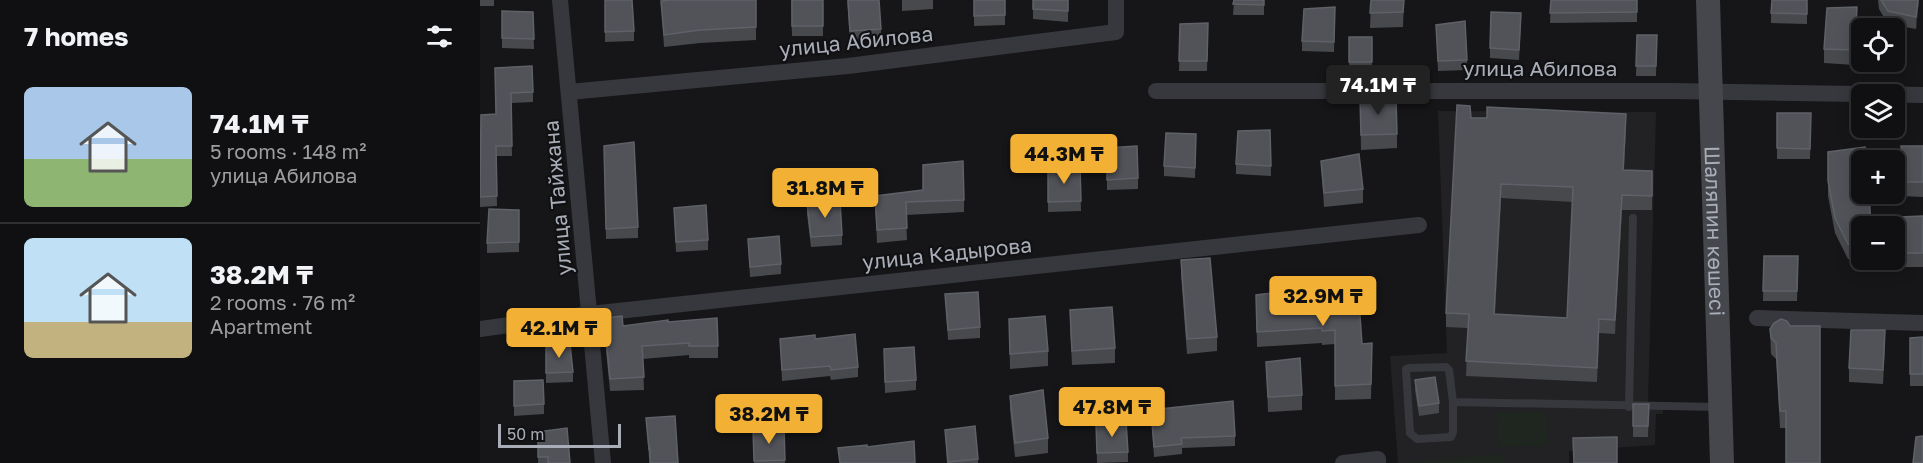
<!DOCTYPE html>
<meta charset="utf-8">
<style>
:root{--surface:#101012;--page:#1e1e20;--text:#f1f3f6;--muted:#9c9d9f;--line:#303032;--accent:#f2b134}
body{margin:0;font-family:"Golos Text",sans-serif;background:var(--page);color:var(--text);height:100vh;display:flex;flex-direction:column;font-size:22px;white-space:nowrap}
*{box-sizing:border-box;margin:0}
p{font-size:20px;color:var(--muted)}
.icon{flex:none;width:33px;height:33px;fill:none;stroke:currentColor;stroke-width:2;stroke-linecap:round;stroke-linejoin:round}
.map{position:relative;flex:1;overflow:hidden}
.details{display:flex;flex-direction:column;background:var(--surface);width:480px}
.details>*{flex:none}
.controls{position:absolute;left:1371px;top:18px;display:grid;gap:12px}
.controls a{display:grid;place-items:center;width:54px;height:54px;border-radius:9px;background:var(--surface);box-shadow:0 3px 15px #0003,0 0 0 2px var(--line);font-size:30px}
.scale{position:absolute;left:18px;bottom:15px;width:123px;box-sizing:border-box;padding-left:6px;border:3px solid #a8adb8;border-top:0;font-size:16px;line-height:21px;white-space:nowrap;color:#a8adb8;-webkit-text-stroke:4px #111113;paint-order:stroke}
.price{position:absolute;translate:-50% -51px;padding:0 14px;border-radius:6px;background:var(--accent);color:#111;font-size:20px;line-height:39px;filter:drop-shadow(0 2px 3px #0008)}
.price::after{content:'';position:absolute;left:50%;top:36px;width:18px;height:14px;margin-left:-9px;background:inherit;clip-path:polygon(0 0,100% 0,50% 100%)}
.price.selected{background:#222;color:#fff}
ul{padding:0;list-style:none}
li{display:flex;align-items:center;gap:18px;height:150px;padding:0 24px}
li+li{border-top:2px solid var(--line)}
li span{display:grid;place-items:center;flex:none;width:168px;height:120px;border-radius:9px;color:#555}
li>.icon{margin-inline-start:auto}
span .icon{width:72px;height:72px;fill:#fffc;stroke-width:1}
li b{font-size:26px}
h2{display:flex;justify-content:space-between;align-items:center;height:72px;padding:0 24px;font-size:26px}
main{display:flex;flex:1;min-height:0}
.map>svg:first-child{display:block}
</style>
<main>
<section class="details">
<h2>7 homes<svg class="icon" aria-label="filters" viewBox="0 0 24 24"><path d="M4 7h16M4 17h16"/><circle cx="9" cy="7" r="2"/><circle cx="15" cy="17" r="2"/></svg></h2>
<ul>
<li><span style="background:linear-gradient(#a9c7e8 60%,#8fb573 0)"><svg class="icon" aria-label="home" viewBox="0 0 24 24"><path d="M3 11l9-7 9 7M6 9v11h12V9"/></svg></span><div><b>74.1M ₸</b><p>5 rooms · 148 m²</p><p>улица Абилова</p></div></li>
<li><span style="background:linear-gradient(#bfe0f5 70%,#c2b280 0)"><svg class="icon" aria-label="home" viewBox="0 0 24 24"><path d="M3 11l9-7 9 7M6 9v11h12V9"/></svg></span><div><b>38.2M ₸</b><p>2 rooms · 76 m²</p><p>Apartment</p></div></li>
</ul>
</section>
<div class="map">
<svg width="1443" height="463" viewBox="0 0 1443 463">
<rect width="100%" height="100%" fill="#161618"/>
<polygon fill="#222225" points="958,111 1176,112 1168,403 1183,404 1183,414 1176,414 1175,445 1089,451 1089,463 918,463 910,356 967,353"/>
<g fill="#1e261f">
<polygon points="1066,411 1067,445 1018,447 1017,413"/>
<polygon points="1023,454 1024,463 927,463"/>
</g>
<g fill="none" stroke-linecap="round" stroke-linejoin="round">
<g stroke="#37383d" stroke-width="8">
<polyline points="973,402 973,432 971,437 937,439 930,433 926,369 929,368 966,367 969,370 973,402 1238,407"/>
<polyline points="1149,407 1153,218"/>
</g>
<g stroke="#37383d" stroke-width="16">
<polyline points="80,0 123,463"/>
<polyline points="676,91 1192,91 1443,95"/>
<polyline points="89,92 368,66 636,32 636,0"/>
<polyline points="1277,318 1443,323"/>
<polyline points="0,329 110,314 939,225"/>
<polyline points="863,463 898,459 898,463"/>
</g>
<path stroke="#45474d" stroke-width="24" id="s1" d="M 1228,0 L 1242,463"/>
</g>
<g fill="#47494d" fill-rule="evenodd">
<rect x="0" y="0" width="14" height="6"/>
<polygon points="125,0 154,31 154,41 125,42"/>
<polygon points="276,0 276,40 220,43 184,47 181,1"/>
<polygon points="311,0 343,0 343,36 312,36"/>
<polygon points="367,0 401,29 401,39 370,41"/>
<polygon points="422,0 453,0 453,9 422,11"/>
<polygon points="494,0 525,0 525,25 494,26"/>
<polygon points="588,0 588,22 553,19 553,9"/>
<polygon points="754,0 784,0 784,15 753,15"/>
<polygon points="891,0 924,0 923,27 890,28"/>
<polygon points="1071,0 1157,0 1157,22 1070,23"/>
<polygon points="1327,0 1327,24 1291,23 1291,13"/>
<polygon points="1398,0 1439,0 1436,29 1408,24 1399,9"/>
<polygon points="855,7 854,52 822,51 822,41"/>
<polygon points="22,11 53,12 54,49 22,48"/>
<polygon points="1377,22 1375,65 1344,63 1344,49"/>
<polygon points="728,23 727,71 699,71 700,24"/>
<polygon points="1041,23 1039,60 1010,58 1010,48"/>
<polygon points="956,25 987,60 987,70 958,71"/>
<polygon points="1157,35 1177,35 1176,76 1156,76"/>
<rect x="869" y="37" width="23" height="35"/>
<polygon points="15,68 53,92 53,102 31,103 32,156 16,156 17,206 0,207 0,165 1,165 16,114"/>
<polygon points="880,99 917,134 917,148 881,150"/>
<polygon points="1297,113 1331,123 1330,159 1297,159"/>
<path d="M 991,118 L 1146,128 L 1144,170 L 1172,171 L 1172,210 L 1142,210 L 1135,334 L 1119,333 L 1117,382 L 986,376 L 988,328 L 966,327 L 966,313 ZM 1021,198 L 1093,202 L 1087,318 L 1015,314 Z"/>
<polygon points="790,130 791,176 756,174 756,164"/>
<polygon points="716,134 715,178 684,176 684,166"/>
<polygon points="124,146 158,227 158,238 126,239"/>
<polygon points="1421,146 1443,146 1443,197 1422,196"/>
<polygon points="627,148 658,178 658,189 627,190"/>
<polygon points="1348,152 1382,226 1382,260 1392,260 1392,262 1368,259 1355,233 1348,196"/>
<polygon points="841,161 883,189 883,203 844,207"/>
<polygon points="600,167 601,211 568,212 568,169"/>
<polygon points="395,196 484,200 484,212 426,215 427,240 397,243"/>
<polygon points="327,203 362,235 362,245 331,247 327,214"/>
<polygon points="194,208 228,240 228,250 196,252"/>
<polygon points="39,210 39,252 7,253 7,243"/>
<polygon points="1443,216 1443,267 1419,267 1420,217"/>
<polygon points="268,239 301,264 301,274 270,277"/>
<polygon points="1284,256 1318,266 1317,301 1283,301"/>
<polygon points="701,260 737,337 737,351 707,354 701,275"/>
<polygon points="465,294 500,327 500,338 468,340"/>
<polygon points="776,295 819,297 882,344 892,343 891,399 855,400 855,344 842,345 842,343 777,347"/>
<polygon points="590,310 635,348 635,363 592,365 590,325"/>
<polygon points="124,318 143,326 188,322 238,346 238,358 209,358 209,355 163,359 164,390 130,391 124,330"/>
<polygon points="529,319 568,351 568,366 530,369"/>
<polygon points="1307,321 1306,428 1300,428 1296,359 1291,354 1290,329"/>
<polygon points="1443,337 1443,386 1430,386 1430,338"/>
<polygon points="300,339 335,339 378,367 378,377 351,380 350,376 302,381"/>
<polygon points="1405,344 1403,384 1369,382 1369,368"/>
<polygon points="66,347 93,372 93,382 66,383"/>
<polygon points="404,349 436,380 436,390 405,393"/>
<polygon points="786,362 822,395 822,410 788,412"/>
<polygon points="935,380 959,403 959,413 939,416 935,390"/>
<polygon points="34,381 64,404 64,414 34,416"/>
<polygon points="530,396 568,438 568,453 535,457 530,410"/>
<polygon points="1153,404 1169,404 1168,437 1153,437"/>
<polygon points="671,410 755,436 755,446 702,448 702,454 674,457"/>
<polygon points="166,418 198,463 169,459"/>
<polygon points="616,424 648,452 648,462 617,463"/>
<polygon points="304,428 305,463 274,463 273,429"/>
<polygon points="465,430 498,459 498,463 467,463"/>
<polygon points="58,432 90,463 58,463"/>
</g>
<g fill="#2f3033">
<polygon points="1438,0 1439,0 1436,29 1436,17"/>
<polygon points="1146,114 1146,128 1143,185 1143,170"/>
<polygon points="1021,184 1021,198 1014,329 1014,314"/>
<polygon points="1142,195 1142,210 1135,334 1135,320"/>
<polygon points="1119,319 1119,333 1117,382 1117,368"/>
<polygon points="1405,330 1405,344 1403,384 1403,370"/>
</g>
<g fill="#525359" stroke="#5f6168" stroke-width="1.5" fill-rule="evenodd">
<polygon points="125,0 152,0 154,31 125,32"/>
<polygon points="192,0 276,0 276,27 220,30 184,35 181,1"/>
<rect x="312" y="0" width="31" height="26"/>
<polygon points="368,0 399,0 401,29 370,31"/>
<polygon points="494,0 525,0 525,15 494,16"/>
<polygon points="553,0 588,0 588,11 553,9"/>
<polygon points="754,0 784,0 784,5 753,4"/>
<polygon points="891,0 924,0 923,12 890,13"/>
<polygon points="1071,0 1157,0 1157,12 1070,13"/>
<polygon points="1292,0 1327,0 1327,14 1291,13"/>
<polygon points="1401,0 1438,0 1436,17 1408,11"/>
<polygon points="855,7 854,42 822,41 824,9"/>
<polygon points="1377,7 1375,50 1344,49 1347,8"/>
<polygon points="22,11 53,12 54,39 22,38"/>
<polygon points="1011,12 1041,13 1039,50 1010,48"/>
<polygon points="985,21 987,60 958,61 956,25"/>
<polygon points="728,23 727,61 699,61 700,24"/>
<polygon points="1157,35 1177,35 1176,66 1156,66"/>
<rect x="869" y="37" width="23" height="25"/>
<polygon points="52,66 53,92 31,93 32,146 16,146 17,196 0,197 1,115 16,114 15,68"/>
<polygon points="916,98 917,134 881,135 880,99"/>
<path d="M 977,105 L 990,106 L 991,118 L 1007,118 L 1007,107 L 1146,114 L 1143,170 L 1172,171 L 1172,196 L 1142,195 L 1135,320 L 1119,319 L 1117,368 L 986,361 L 989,314 L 966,313 ZM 1021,184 L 1093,187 L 1087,318 L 1014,314 Z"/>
<polygon points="1297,113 1331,113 1330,149 1297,148"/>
<polygon points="790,130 791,166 756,164 758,131"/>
<polygon points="686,133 716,134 715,168 684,166"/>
<polygon points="154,142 158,227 126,229 124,146"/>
<polygon points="657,146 658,178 627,180 627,148"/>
<polygon points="1421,146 1443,146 1443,182 1422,182"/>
<polygon points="1385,147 1386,160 1382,160 1382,194 1389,194 1391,226 1382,226 1382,246 1368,244 1355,218 1348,181 1348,152"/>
<polygon points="879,154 883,189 844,193 841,161"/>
<polygon points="483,161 484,200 426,202 427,228 397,230 395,196 443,190 443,165"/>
<polygon points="600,167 601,201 568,202 568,169"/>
<polygon points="360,200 362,235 331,237 327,203"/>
<polygon points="226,205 228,240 196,242 194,208"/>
<polygon points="9,209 39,210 39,242 7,243"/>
<polygon points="1443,216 1443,253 1419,253 1420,217"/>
<polygon points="299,236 301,264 270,267 268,239"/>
<polygon points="1284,256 1318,256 1317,291 1283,291"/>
<polygon points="730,258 737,337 707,339 701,260"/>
<polygon points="878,287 882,344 892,343 891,384 855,386 855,330 842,331 842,328 777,332 776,295 818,290 819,297"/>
<polygon points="498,292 500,327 468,330 465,294"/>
<polygon points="632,307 635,348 592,351 590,310"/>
<polygon points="142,316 143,326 188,320 188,322 237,318 238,346 209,346 209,343 162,346 164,377 130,379 124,318"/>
<polygon points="565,316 568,351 530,354 529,319"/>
<polygon points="1301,319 1307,321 1310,326 1340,326 1340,463 1306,463 1306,411 1300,411 1296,343 1291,338 1290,329 1294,323"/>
<polygon points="1371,330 1405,330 1403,370 1369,368"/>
<polygon points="375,334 378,367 351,370 350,366 302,370 300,339 335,335 335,339"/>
<polygon points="1443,337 1443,374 1430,374 1430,338"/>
<polygon points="90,344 93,372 66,373 66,347"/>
<polygon points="434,347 436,380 405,382 404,349"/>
<polygon points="820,358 822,395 788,397 786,362"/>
<polygon points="955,377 959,403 939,406 935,380"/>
<polygon points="63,380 64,404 34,406 34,381"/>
<polygon points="563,390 568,438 535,443 530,396"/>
<polygon points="753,401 755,436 701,438 702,444 674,447 671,410"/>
<polygon points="1153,404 1169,404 1168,426 1153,426"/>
<polygon points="195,416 198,463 170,463 170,448 169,449 166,418"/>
<polygon points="646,421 648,452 617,453 616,424"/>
<polygon points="495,426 498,459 468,462 465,430"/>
<polygon points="87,428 90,463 68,463 68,457 58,457 58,432"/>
<polygon points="304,428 305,460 274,461 273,429"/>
<polygon points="1443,436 1443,463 1433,463 1436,437"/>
<polygon points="1137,437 1137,463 1094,463 1093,438"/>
<polygon points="434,441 435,463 360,463 358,448 387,445 387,447"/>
</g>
<g text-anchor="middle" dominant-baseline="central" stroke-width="4.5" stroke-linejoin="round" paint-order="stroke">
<g font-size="21" fill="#a8adb8" stroke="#111113">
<text transform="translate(376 41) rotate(-6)">улица Абилова</text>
<text x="1060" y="68">улица Абилова</text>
<text transform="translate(77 198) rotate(-95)">улица Тайжана</text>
<text stroke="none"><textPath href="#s1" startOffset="231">Шаляпин көшесі</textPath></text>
<text transform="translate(467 253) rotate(-6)">улица Кадырова</text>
</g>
</g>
</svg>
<div class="controls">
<a><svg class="icon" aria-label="locate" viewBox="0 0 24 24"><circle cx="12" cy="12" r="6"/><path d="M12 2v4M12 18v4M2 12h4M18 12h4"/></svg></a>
<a><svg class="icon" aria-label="layers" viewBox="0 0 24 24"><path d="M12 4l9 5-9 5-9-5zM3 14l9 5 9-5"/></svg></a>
<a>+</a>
<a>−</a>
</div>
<div class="scale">50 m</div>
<b class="price selected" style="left:898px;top:116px">74.1M ₸</b>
<b class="price" style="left:584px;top:185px">44.3M ₸</b>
<b class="price" style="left:345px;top:219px">31.8M ₸</b>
<b class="price" style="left:843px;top:327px">32.9M ₸</b>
<b class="price" style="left:79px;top:359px">42.1M ₸</b>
<b class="price" style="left:632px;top:438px">47.8M ₸</b>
<b class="price" style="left:289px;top:445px">38.2M ₸</b>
</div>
</main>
